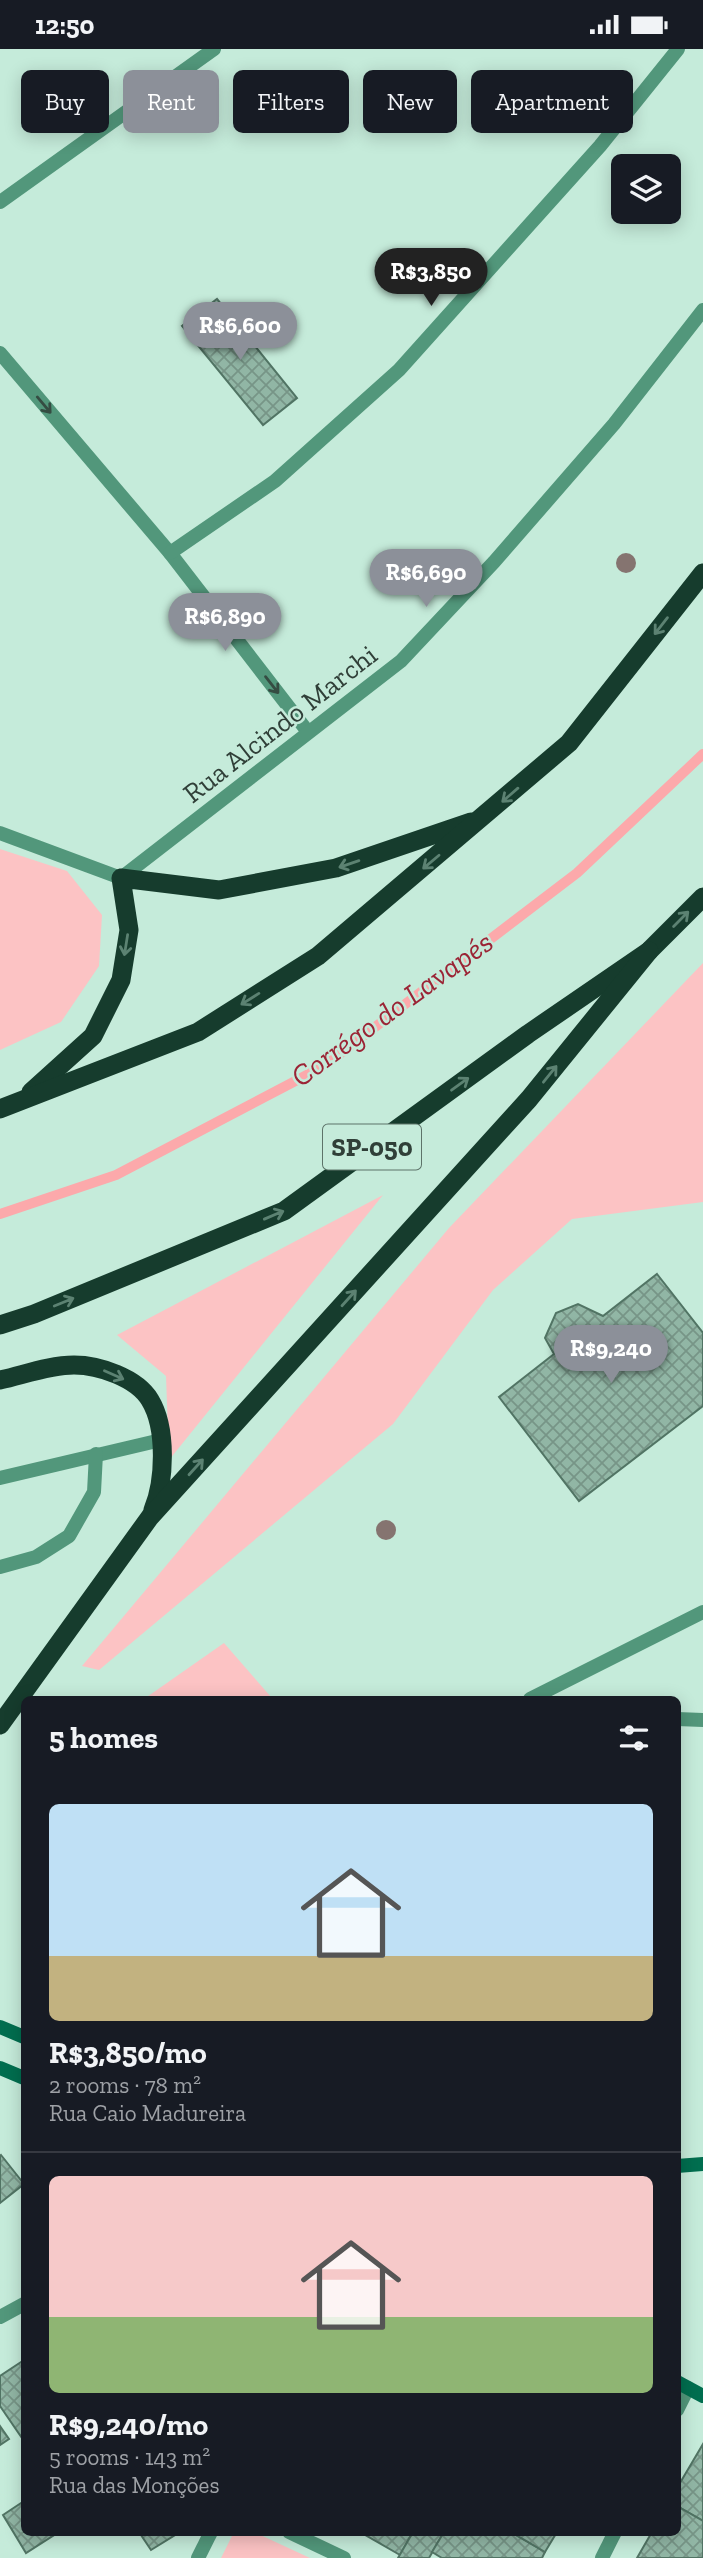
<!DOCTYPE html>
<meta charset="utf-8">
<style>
:root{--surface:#171b24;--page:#242831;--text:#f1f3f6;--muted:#9ea1a6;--line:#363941;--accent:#8c9099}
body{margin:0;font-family:"Zilla Slab",serif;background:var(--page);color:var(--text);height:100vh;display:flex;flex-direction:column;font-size:26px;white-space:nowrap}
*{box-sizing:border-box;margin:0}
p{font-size:23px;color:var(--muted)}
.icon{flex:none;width:38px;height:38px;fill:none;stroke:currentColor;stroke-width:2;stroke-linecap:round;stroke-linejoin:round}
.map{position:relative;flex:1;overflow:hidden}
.sheet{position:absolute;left:21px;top:1647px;width:660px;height:840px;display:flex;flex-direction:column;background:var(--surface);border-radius:10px;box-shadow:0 4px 18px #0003}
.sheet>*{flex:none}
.hud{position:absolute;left:21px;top:21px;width:662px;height:63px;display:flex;gap:14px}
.controls{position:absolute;left:611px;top:105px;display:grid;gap:14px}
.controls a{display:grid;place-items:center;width:70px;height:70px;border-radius:10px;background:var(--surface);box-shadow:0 4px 18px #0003;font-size:35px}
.price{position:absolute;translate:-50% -60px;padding:0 16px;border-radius:24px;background:var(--accent);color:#fff;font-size:23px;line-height:46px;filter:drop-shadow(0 2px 4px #0008)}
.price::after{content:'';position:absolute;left:50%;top:42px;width:21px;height:16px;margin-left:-10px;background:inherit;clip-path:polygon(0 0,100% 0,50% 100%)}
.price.current{background:#222;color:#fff}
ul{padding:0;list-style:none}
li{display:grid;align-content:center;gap:14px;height:371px;padding:0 28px}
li+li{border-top:2px solid var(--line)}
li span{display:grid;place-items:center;height:217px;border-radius:10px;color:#555}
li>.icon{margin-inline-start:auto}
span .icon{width:126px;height:126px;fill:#fffc;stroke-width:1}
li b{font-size:30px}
h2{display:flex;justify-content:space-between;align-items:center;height:84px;padding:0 28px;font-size:30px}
.tag{padding:0 24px;border-radius:10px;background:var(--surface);box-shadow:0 4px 18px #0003;font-size:24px;line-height:63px}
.tag.current{background:var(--accent);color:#fff}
.status{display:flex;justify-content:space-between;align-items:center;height:49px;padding:0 35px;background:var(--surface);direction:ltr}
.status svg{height:19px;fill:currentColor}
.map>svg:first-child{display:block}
</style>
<div class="status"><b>12:50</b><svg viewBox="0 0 49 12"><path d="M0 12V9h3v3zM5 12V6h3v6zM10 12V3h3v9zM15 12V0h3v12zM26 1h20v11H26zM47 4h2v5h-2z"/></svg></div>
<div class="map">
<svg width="703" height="2509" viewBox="0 0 703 2509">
<defs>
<pattern id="building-cross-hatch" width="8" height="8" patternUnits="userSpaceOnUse" patternTransform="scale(1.75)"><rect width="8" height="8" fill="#91b6a5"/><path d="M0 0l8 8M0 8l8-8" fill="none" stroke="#779587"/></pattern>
</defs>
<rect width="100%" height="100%" fill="#c5ebda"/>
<g fill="#fcc3c4">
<polygon points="0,800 67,822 102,866 99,917 61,973 0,1001"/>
<polygon points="703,914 703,1153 572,1170 493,1241 393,1375 99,1621 82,1617 449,1179"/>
<polygon points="383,1146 169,1411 166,1327 117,1286"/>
<polygon points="224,1594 271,1648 269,1650 144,1650"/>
<polygon points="234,2483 254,2483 310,2509 221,2509"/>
</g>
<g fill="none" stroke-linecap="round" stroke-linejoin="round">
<polyline stroke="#fca9ab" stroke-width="10" points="0,1165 116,1126 324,1017 577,824 703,705"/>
</g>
<g fill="url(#building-cross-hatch)" stroke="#517464" stroke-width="2">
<polygon points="217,250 297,349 263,376 182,277"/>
<polygon points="657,1225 703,1284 703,1357 579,1452 499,1348 554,1305 545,1289 556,1264 578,1255 603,1267"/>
<polygon points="1,2106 24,2135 0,2154 0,2107"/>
<polygon points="24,2311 24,2392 0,2357 0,2327"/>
<polygon points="0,2377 9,2390 0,2396"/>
<polygon points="703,2395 703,2472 677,2457 677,2439"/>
<polygon points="24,2452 24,2483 59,2483 26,2504 3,2466"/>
<polygon points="677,2457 703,2472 703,2509 637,2509 652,2483 677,2483"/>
<polygon points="139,2483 180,2483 151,2501"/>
<polygon points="360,2483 413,2483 400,2506"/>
<polygon points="413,2483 444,2483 429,2509 398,2509"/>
<polygon points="444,2483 511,2483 545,2503 542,2509 442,2509 432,2503"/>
<polygon points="511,2483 557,2483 545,2503"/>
</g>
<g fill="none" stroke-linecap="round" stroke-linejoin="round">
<g stroke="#52977b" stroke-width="14">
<polyline points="0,1429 161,1391"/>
<polyline points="0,1518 36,1508 69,1487 94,1443 96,1405"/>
</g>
<g stroke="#52977b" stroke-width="14">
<polyline points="0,153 214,0"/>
<polyline points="0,304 170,504 308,683"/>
<polyline points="170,504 275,432 399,321 600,97 678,0"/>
<polyline points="0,784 121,829 401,612 494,513 614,375 703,261"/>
<polyline points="530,1650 703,1563"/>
<polyline points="677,1670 703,1671"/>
<polyline points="0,2268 24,2255"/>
<polyline points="677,2361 688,2339"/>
<polyline points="289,2483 344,2509"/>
<polyline points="198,2509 211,2483"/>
<polyline points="602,2509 615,2483"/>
</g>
<g stroke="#006e4f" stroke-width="14">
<polyline points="0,1978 24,1988"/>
<polyline points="0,2019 24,2029"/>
<polyline points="677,2117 703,2115"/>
<polyline points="677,2333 703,2347"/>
</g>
<g stroke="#163c2d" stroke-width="19">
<polyline points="31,1043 93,987 121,931 129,881 121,829 219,841 336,819 471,773"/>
<polyline points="0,1060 198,983 318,907 569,694 703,524"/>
<polyline points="0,1276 34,1265 284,1162 528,985 649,902 703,848"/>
<path d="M 0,1331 C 23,1326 50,1316 74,1316 C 99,1316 137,1329 150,1351 C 167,1379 165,1432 153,1461"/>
<polyline points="0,1676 150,1468 529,1050 649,902"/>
</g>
</g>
<g fill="#857470">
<circle cx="626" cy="514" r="10"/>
<circle cx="386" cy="1481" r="10"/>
</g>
<defs><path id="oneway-shaft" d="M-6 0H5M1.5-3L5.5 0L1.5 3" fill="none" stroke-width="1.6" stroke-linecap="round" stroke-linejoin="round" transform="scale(1.75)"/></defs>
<g stroke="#354c42">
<use href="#oneway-shaft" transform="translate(44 356) rotate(50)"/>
<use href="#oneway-shaft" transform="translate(272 636) rotate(52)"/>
</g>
<g stroke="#5c8272">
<use href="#oneway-shaft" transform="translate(661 577) rotate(128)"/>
<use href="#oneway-shaft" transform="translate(510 746) rotate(139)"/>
<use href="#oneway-shaft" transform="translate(431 813) rotate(140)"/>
<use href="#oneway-shaft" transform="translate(349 815) rotate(161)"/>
<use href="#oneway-shaft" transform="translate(681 870) rotate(-45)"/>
<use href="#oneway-shaft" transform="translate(126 896) rotate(99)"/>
<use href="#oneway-shaft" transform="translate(250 950) rotate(148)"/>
<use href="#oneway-shaft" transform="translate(550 1025) rotate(-51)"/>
<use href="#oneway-shaft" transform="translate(460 1035) rotate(-36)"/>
<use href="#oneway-shaft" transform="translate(274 1166) rotate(-23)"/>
<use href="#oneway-shaft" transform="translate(349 1249) rotate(-48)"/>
<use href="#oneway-shaft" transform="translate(64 1253) rotate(-22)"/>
<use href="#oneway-shaft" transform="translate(114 1326) rotate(24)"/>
<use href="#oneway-shaft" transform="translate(196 1418) rotate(-48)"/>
</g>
<g text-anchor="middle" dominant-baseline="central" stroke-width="5" stroke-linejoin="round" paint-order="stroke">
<rect fill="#c5ebda" stroke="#5d7369" stroke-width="2" x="323" y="1075.5" width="98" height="45" rx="5"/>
<g font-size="26" font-weight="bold" fill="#303f38">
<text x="372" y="1098">SP-050</text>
</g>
<g font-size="28" fill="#303f38" stroke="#c5ebda">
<text transform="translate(280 675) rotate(-38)">Rua Alcindo Marchi</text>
</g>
<g font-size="30" font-style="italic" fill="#9b2435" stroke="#c5ebda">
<text transform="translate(392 960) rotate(-36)">Corrégo do Lavapés</text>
</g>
</g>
</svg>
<div class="controls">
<a><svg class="icon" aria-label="layers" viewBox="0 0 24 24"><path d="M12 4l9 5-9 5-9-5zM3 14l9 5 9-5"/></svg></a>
</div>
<b class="price current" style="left:431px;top:259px">R$3,850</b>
<b class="price" style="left:240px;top:313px">R$6,600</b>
<b class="price" style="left:426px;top:560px">R$6,690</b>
<b class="price" style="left:225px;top:604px">R$6,890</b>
<b class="price" style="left:611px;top:1336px">R$9,240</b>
<div class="hud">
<a class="tag">Buy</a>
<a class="tag current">Rent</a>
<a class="tag">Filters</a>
<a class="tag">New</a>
<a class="tag">Apartment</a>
</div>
<section class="sheet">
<h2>5 homes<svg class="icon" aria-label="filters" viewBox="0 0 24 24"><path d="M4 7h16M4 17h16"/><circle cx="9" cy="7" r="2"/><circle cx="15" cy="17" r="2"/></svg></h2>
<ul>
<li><span style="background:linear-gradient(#bfe0f5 70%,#c2b280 0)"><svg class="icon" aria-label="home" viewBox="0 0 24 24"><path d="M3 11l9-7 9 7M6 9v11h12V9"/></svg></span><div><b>R$3,850/mo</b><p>2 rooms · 78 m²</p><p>Rua Caio Madureira</p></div></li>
<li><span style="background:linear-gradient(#f6c9c9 65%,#8fb573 0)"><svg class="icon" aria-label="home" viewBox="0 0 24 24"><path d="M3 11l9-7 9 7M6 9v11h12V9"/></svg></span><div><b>R$9,240/mo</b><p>5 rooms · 143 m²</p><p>Rua das Monções</p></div></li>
</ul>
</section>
</div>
